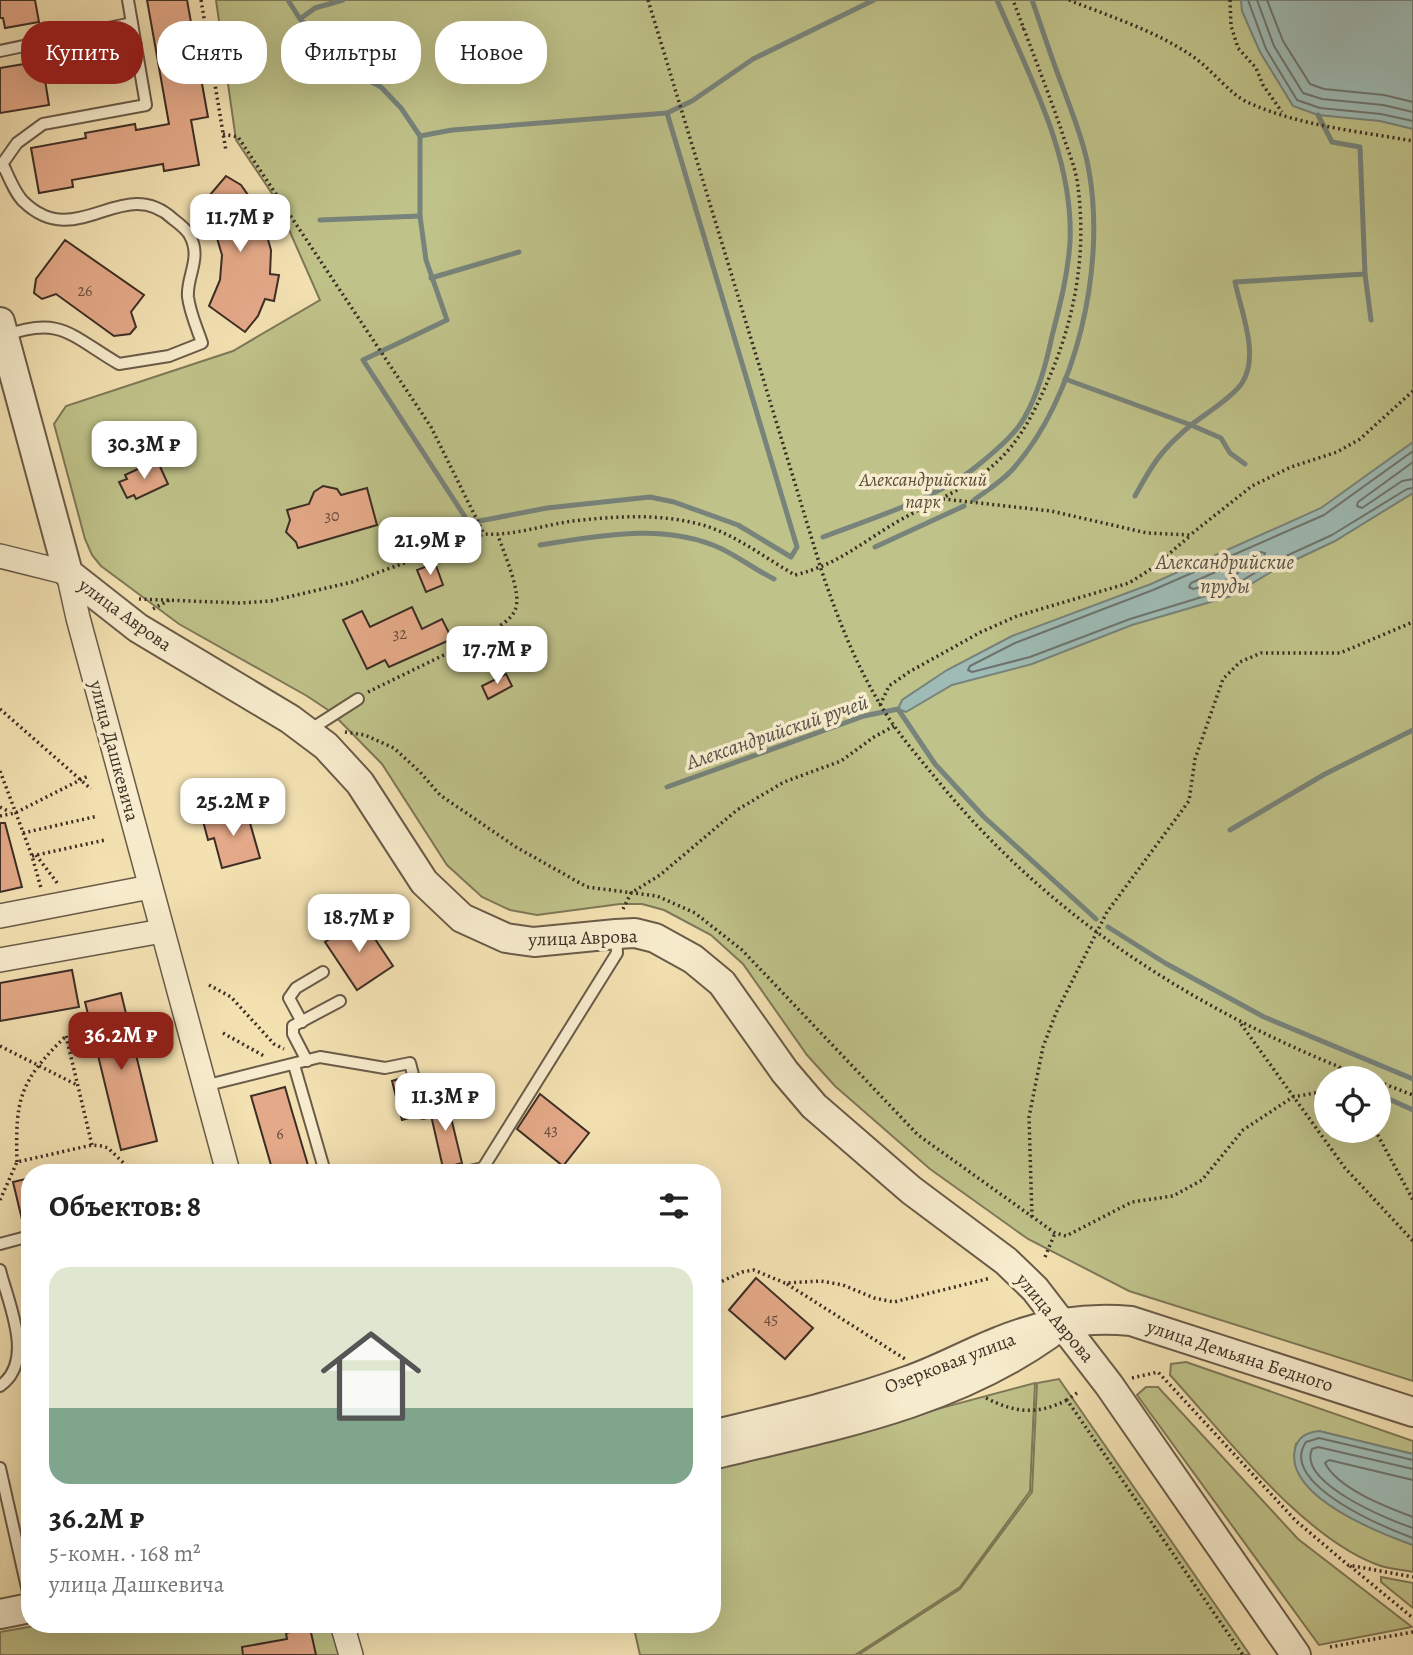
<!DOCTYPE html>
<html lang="ru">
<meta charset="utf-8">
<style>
:root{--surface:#fff;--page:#f6f6f6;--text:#222;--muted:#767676;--line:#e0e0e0;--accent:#8f2418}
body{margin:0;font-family:Alegreya,serif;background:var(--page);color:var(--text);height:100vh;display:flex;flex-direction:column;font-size:26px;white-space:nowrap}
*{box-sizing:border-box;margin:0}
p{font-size:23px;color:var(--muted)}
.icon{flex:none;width:38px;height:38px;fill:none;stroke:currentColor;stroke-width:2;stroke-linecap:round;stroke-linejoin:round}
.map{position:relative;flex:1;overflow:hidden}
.side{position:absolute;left:21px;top:1164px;width:700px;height:469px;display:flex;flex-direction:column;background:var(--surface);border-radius:28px;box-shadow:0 7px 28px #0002}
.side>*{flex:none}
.top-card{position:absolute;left:21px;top:21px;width:700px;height:63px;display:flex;gap:14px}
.controls{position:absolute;left:1314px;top:1066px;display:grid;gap:14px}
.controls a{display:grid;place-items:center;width:77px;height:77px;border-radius:50%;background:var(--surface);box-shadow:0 7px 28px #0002;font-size:35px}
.price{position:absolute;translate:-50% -60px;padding:0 16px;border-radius:14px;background:#fff;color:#222;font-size:23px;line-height:46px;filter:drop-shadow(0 2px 4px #0008)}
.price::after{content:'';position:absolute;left:50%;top:42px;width:21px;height:16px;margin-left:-10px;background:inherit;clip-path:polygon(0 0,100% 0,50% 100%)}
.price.active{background:var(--accent);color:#fff}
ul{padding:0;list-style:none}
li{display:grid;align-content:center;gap:14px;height:371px;padding:0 28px}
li+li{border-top:2px solid var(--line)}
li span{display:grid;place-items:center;height:217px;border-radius:21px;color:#555}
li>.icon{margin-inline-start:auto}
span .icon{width:126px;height:126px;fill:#fffc;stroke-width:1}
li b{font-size:30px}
h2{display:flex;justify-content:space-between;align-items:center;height:84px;padding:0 28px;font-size:30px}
.chip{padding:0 24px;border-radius:28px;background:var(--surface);box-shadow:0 7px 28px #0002;font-size:24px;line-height:63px}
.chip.active{background:var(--accent);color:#fff}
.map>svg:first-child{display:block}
</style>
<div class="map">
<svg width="1413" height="1655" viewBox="0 0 1413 1655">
<rect width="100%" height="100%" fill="#f3e1b2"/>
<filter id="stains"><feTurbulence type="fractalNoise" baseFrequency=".00286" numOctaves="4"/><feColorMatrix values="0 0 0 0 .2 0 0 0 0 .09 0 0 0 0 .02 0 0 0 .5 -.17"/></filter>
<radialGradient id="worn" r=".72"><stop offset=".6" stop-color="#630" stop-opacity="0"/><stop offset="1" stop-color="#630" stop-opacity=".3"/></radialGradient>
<g fill="#bfc289" stroke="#7e7857" stroke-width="2" fill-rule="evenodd">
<path d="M 216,0 L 1413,0 L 1413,1381 L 1129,1291 L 1028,1239 L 930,1169 L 835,1086 L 807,1055 L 743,964 L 711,935 L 664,910 L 642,904 L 620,904 L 537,915 L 510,910 L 482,897 L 447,865 L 382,764 L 331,712 L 307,696 L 179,624 L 101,566 L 92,555 L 85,539 L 54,424 L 66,406 L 233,351 L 320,300 L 275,198 L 236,140 ZM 1326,1078 L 1379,1078 L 1379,1130 L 1326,1130 Z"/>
<path d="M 1186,1362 L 1413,1441 L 1413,1454 L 1319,1431 L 1296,1444 C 1283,1497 1375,1530 1413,1545 L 1413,1572 C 1403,1570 1391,1569 1381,1566 C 1304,1540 1225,1435 1170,1375 L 1171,1364 Z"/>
<polygon points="1059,1379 1250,1655 858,1655 960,1589 1032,1492 1037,1383"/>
<polygon points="1035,1383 1030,1491 960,1587 855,1655 640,1655 633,1624 712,1624 712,1469"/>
<polygon points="1146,1387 1158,1387 1298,1539 1412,1627 1319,1645 1137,1395"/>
<polygon points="1381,1577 1413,1583 1413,1608 1381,1582"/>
<polygon points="45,1624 332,1624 341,1655 0,1655 0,1632"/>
</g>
<g fill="#9ebbb5" stroke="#77837b" stroke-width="2">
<polygon points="1241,0 1413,0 1413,129 1380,121 1318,115 1293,106 1260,52 1242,11"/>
<polygon points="1413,442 1413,493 1335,541 1276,569 1231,596 1132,625 1032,664 952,685 906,712 898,709 902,700 947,670 1012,636 1151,584 1321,508"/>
<path d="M 1319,1431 L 1413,1454 L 1413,1545 C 1379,1533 1284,1496 1295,1449 C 1298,1436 1308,1432 1319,1431 Z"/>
</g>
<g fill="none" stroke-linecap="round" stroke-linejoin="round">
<g stroke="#6e746d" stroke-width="2">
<polyline points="1248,0 1266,49 1297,100 1320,108 1381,114 1413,121"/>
<polyline points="1257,0 1274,46 1303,93 1322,99 1383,105 1413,112"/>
<polyline points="1267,0 1283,41 1310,84 1324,89 1384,95 1413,102"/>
<polyline points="1413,451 1324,515 1153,590 1015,643 970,666 968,670 972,672 1030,657 1130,619 1228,589 1273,562 1332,535 1407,489 1413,488"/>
<polyline points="1413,462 1358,502 1357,506 1362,508 1402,481 1413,479"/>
<polygon points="1260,552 1265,553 1264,557 1225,581 1193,589 1189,587 1191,583"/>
<path d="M 1413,1460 L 1319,1438 L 1306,1442 C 1277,1484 1386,1528 1413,1538"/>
<path d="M 1413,1469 L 1318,1447 L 1312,1449 C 1297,1483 1389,1520 1413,1528"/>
<path d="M 1413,1480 L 1329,1460 L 1325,1463 C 1338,1489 1387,1507 1413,1517"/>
</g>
<g stroke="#77837b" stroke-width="5">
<polyline points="288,0 300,19"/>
<polyline points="343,0 315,8 300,19 364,78 381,87 401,108 420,136 420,216 426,260 447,320 363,360 469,523 547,508 650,497 674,502 738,525 791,557 797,547 667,113"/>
<polyline points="420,136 452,130 667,113 692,101 753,59 874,0"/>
<polyline points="320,220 420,216"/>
<polyline points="1365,274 1371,320"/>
<polyline points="431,278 519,252"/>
<path d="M 1065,379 L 1191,425 C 1205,414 1233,397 1242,383 C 1260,356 1241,311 1235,282 L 1365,274 L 1360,147 L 1332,142 L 1318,115"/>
<path d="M 1135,496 C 1153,463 1162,449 1191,425 L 1221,438 L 1230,453 L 1245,464"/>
<path d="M 974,500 C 986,491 1001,482 1012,470 C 1077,398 1106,266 1089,171 C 1084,142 1072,113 1062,85 C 1051,57 1042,28 1032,0"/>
<path d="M 823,537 C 870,519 938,498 977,466 C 992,454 1008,441 1019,426 C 1036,402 1046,365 1052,336 C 1060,305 1068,274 1070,242 C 1074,157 1029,76 997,0"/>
<path d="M 540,545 C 599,536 665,522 722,549 C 740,558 756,570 774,579"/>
<polyline points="875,547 964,506"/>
<polyline points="667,787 864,716 898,709 935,764 984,817 1096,919"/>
<polyline points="1230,830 1325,774 1413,730"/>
<polyline points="1108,927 1165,963 1264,1017 1413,1079"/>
<polyline points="1380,1095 1413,1110"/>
</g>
</g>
<g fill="#e4a988" stroke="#3d2e25" stroke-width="2">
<polygon points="0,0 35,0 39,22 5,28 3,18 0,18"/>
<polygon points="147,0 187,0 208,117 191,120 199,165 164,171 163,164 72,180 73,187 39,193 31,148 86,138 85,133 135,124 136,130 169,124"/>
<polygon points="42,61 49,105 0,113 0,68"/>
<polygon points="226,176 241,185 253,202 261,199 270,219 263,222 271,250 270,274 279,275 274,301 265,299 258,316 245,332 209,306 220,280 222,255 214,228 198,209"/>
<polygon points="65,240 144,295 131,312 136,327 130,334 114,336 56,294 42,299 34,293 36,279"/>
<polygon points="157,460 168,484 136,499 134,495 127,498 119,482 127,479 125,475"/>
<polygon points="323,486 337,489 341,495 367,488 377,525 298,548 296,542 286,532 290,520 287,510 309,504 314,492"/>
<polygon points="435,563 443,585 426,592 417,570"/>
<polygon points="412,607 422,629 442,619 452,639 389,667 385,660 367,669 343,620 362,611 370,627"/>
<polygon points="506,674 512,686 488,699 482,686"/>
<polygon points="246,809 260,858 222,868 214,838 208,840 203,821"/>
<polygon points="0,823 5,823 22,887 0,892"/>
<polygon points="361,918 393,966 357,990 325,942"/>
<polygon points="72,970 79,1007 0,1021 0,983"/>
<polygon points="121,993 157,1141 121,1150 85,1002"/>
<polygon points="405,1077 416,1116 402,1120 392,1081"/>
<polygon points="285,1087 291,1108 310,1172 273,1172 251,1096"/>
<polygon points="540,1094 589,1133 563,1166 517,1129"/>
<polygon points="446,1097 462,1163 443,1168 428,1102"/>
<polygon points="30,1178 30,1228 24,1228 13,1182"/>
<polygon points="756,1278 813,1328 785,1359 729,1310"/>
<polygon points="310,1628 316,1655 243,1655 242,1647 287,1639 286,1633"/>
</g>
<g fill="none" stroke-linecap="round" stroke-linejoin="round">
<defs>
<g id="service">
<polyline points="0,51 132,23"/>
<path d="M 3,165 C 9,177 15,194 24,202 C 77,253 123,173 173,219 C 178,223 185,228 189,234 C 203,258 186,276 188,297 C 190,313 197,328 202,343 L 169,356 L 119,364 C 71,336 61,315 4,336"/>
<polyline points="0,167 17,143 43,124 146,105 128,0"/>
<polyline points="308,731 358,699"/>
<polyline points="302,1022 289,998 296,988 323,972"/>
<polyline points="307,1061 293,1034 293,1026 340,1001"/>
<polyline points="294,1065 325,1172"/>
<polyline points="204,1086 320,1057 385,1068 410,1063 423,1113"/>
<polyline points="465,1172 483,1168"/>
<polyline points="484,1172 483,1168 617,953 616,934"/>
<polyline points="0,1244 30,1236"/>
<path d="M 0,1270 C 8,1303 36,1361 0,1386"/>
<polyline points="0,1468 30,1601"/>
</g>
<g id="minor">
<polyline points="0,556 68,573 78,618 228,1172"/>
<polyline points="0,916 150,887"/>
<polyline points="0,960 162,931"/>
<polyline points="342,1624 351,1655"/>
</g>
<g id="tertiary">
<polyline points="0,322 68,573 138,628 290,719 326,746 360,783 424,882 462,918 506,938 534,942 616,934 635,933 655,938 693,959 722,983 785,1072 814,1106 911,1190 1006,1261 1035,1289 1109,1385 1296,1655"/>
<path d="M 712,1435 C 778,1419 844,1404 907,1381 C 939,1370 969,1353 1000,1341 C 1041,1324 1087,1317 1131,1321 L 1413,1412"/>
<path d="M 712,1455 C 830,1426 947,1406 1048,1335"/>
<polyline points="0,1614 30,1608"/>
</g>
</defs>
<use href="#service" stroke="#6a5b48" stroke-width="14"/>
<use href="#minor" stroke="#6a5b48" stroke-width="26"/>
<use href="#tertiary" stroke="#6a5b48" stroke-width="32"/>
<g stroke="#3d2e25" stroke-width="3.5" stroke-dasharray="2 3.5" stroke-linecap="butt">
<polyline points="201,0 226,151"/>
<path d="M 648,0 L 821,569 C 837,616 854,661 880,704 C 895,730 915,753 934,776 C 1048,918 1199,1013 1367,1078"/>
<path d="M 1069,0 C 1111,17 1157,31 1195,58 C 1212,70 1230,94 1247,102 C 1299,126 1358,131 1413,141"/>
<polyline points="1230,0 1231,26 1238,48 1256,68 1263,85 1282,112"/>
<polyline points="223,134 238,137 431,427 484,534"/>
<polyline points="943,499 1051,511 1147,533 1190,535 1252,486 1291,467 1337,452 1360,439 1413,391"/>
<path d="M 139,599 L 240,603 L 271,601 L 352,582 L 484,534 C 513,536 544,525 573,521 C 617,516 663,513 706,526 C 737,536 767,559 795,575 C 840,564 863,541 902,519 C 936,500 973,486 1001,458 C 1025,434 1039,402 1052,371 C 1077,310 1087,246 1077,180 C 1074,163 1066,146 1061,129 C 1046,86 1029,43 1013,0"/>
<polyline points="153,609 171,599"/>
<path d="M 368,692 L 491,632 C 499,626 511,620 515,610 C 523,594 503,552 498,535"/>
<polyline points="880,705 889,686 909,672 981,632 1017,616 1129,583 1151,569 1190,536"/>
<polyline points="0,709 91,789"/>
<polyline points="345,732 365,735 394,748 420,772 440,795 516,847 587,887 657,896 695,913 742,950 918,1135 1055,1233 1066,1236 1132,1202 1173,1196 1202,1180 1243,1130 1293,1097 1326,1091"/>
<polyline points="0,771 32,856 41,888"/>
<polyline points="0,807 10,812"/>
<polyline points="0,816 15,813 88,776"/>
<polyline points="23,833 98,816"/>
<polyline points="36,855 58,884"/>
<polyline points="32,856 105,840"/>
<polyline points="623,909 631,893 660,875 737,810 784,782 841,761 874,737 894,726"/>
<polyline points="209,985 231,997 274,1044 284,1049"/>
<polyline points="1241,1024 1345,1168 1413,1241"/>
<polyline points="223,1033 264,1056"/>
<polyline points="66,1036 92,1145"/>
<polyline points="0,1046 77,1085"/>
<polyline points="1339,1067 1344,1078"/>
<polyline points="1379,1082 1413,1095"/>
<polyline points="1375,1130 1413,1200"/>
<path d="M 17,1162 C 15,1098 20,1081 66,1036"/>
<polyline points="0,1200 17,1162 92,1145 102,1146 108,1148 133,1172"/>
<polyline points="1032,1217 1029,1117 1043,1047 1056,1013 1107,912 1189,801 1195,759 1223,679 1240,662 1261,653 1340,653 1413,622"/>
<polyline points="1045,1257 1055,1233"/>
<polyline points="787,1284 905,1359"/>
<polyline points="712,1286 742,1272 754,1270 785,1283 821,1281 843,1285 874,1298 894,1302 991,1278"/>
<polyline points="1132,1378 1158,1372 1296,1521 1348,1565 1413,1577"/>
<polyline points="1077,1393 1067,1400 1243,1655"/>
<path d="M 986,1398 C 1015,1413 1038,1415 1067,1400"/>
<polyline points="1350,1566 1413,1618"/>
<polyline points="1330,1647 1413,1632"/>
</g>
<use href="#service" stroke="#f7eccd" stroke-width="10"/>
<use href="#minor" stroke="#f7eccd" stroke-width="23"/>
<use href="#tertiary" stroke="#f7eccd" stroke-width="28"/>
</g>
<g text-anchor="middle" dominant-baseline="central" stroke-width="7" stroke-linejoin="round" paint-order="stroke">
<g font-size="16" fill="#674d3e">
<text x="85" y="291">26</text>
<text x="332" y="516">30</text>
<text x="400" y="634">32</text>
<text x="551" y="1130">43</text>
<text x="280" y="1134">6</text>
<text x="771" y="1319">45</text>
</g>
<g font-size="19" font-style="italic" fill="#574c39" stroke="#f7eccd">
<text x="923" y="480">Александрийский<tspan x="923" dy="22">парк</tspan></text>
</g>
<g font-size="19" fill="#3d2e25" stroke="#f7eccd">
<text transform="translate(125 615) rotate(36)">улица Аврова</text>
<text transform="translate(114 751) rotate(75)">улица Дашкевича</text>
<text transform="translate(583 938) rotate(-2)">улица Аврова</text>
<text transform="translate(1055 1318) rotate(50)">улица Аврова</text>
<text transform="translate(1240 1356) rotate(18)">улица Демьяна Бедного</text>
<text transform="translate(950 1363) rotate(-21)">Озерковая улица</text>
</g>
<g font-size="21" font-style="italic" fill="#555149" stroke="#f7eccd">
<text x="1225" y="562">Александрийские<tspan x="1225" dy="24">пруды</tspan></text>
<text transform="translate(777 732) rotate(-19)">Александрийский ручей</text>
</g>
</g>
<rect width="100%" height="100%" filter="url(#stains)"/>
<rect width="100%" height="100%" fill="url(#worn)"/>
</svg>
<div class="controls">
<a><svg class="icon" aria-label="locate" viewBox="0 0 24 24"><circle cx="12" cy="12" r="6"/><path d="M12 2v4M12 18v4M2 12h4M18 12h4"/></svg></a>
</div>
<b class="price" style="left:240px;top:254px">11.7M ₽</b>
<b class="price" style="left:144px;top:481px">30.3M ₽</b>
<b class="price" style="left:430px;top:577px">21.9M ₽</b>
<b class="price" style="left:497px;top:686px">17.7M ₽</b>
<b class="price" style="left:233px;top:838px">25.2M ₽</b>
<b class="price" style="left:359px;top:954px">18.7M ₽</b>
<b class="price active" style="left:121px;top:1072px">36.2M ₽</b>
<b class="price" style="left:445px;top:1133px">11.3M ₽</b>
<div class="top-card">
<a class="chip active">Купить</a>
<a class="chip">Снять</a>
<a class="chip">Фильтры</a>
<a class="chip">Новое</a>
</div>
<section class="side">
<h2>Объектов: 8<svg class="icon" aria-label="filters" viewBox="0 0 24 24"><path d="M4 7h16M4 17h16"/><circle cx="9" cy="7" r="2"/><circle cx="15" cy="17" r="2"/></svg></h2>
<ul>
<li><span style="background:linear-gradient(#dfe7d0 65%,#7fa58c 0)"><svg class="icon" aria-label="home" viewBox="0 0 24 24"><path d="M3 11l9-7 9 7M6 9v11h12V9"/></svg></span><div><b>36.2M ₽</b><p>5-комн. · 168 m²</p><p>улица Дашкевича</p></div></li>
</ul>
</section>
</div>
